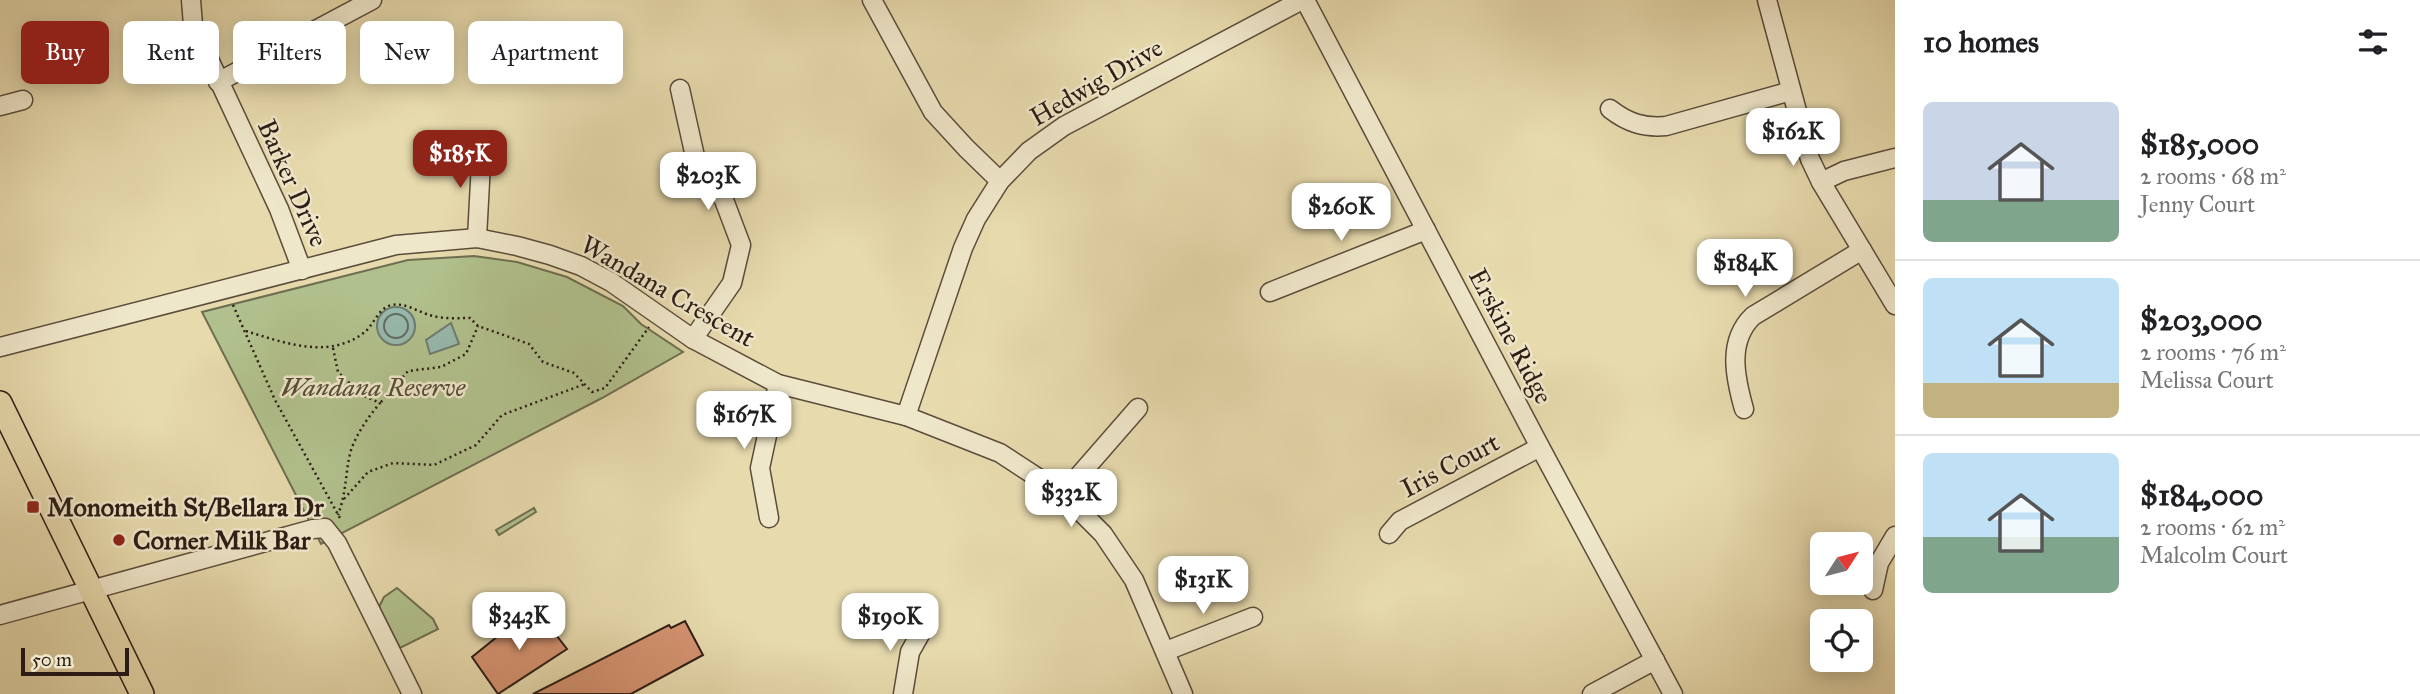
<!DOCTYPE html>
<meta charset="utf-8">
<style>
:root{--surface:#fff;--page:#f6f6f6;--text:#202124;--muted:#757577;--line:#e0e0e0;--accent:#8f2418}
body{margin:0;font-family:"IM FELL Great Primer",serif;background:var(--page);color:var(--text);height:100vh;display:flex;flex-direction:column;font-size:26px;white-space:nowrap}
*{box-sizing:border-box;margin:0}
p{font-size:23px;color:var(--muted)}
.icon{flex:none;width:38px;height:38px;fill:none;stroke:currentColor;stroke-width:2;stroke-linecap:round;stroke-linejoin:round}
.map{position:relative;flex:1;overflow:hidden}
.side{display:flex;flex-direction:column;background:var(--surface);width:525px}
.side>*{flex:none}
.guide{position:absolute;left:21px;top:21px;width:665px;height:63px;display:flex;gap:14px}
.needle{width:46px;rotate:54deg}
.controls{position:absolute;left:1810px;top:532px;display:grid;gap:14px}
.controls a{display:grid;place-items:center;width:63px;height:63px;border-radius:10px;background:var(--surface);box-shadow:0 4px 18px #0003;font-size:35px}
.scale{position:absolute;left:21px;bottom:18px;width:108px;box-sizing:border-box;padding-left:7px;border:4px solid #2c1c15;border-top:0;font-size:19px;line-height:24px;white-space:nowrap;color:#2c1c15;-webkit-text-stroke:5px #efe7ca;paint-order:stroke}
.price{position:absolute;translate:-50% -60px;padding:0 16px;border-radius:14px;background:#fff;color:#222;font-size:23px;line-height:46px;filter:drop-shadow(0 2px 4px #0008)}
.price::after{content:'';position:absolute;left:50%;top:42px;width:21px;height:16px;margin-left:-10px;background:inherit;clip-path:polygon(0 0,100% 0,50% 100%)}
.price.on{background:var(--accent);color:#fff}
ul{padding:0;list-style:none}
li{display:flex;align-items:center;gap:21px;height:175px;padding:0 28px}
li+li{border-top:2px solid var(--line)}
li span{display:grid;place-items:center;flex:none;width:196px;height:140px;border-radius:10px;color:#555}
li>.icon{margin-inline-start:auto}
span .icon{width:84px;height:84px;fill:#fffc;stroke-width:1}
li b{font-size:30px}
h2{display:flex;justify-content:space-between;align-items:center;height:84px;padding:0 28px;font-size:30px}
.tag{padding:0 24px;border-radius:10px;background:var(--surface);box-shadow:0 4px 18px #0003;font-size:24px;line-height:63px}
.tag.on{background:var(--accent);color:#fff}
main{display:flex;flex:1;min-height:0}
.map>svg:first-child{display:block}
</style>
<main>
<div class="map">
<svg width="1895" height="694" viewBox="0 0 1895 694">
<rect width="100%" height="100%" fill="#e7daad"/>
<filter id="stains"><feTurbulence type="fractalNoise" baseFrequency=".00286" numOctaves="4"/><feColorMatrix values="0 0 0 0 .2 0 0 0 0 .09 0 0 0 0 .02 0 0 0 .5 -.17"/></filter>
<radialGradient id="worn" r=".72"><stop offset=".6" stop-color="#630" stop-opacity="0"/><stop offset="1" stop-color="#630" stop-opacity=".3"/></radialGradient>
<g fill="#b1c18d" stroke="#6e6e51" stroke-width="2">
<polygon points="474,256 517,262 567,277 623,306 641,324 683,352 602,398 321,544 202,312 408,260"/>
<polygon points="534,508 536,512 499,535 496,530"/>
<polygon points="397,588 433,619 438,629 400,648 379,607 384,597"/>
</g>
<g fill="#97baae" stroke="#6c7b71" stroke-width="2">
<circle cx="396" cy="326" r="19"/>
<polygon points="451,323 459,344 430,354 426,340"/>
</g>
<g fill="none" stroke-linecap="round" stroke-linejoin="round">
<circle stroke="#626b62" stroke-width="2" cx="396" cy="326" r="12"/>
</g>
<g fill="#d49270" stroke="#2c1c15" stroke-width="2">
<polygon points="539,613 567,649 498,694 472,657 508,628"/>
<polygon points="685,621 703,655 631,694 533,694 669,625 671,628"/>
</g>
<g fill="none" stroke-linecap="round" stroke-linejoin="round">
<defs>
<g id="minor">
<polyline points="191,0 193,25 279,209 302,270"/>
<polyline points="872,0 933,112 966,148 1000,181"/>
<polyline points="1305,0 1540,447 1673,694"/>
<polyline points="1767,0 1810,159 1821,182 1895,305"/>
<polyline points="218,82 372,0"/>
<polyline points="680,89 696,161 724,200 741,245 732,283 693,339"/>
<polyline points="0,106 23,100"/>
<path d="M 1610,109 C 1628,123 1644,128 1666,126 L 1791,91"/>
<polyline points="1821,182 1844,171 1895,158"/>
<polyline points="477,238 482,144"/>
<polyline points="1270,292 1426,230"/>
<polyline points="0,347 396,245 477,238 517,246 550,255 581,266 611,282 693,339 778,384 906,416 1000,453 1063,494 1103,534 1134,580 1183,694"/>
<path d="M 1744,409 C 1735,377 1727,341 1753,316 L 1862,250"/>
<polyline points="906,416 963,248 976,219 1000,181 1029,151 1064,126 1302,0"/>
<polyline points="1063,494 1138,408"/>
<polyline points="769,518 760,468 778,384"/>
<polyline points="1389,534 1400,521 1540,447"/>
<polyline points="1873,590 1879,563 1895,536"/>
<polyline points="0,615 313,529 325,528 337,543 412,694"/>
<polyline points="1166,651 1253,617"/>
<polyline points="903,694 910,652 923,629"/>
<polyline points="1592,694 1655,660"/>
</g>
<polyline id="major" points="0,403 142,694"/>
</defs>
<use href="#minor" stroke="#5b4c3b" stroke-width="21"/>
<use href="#major" stroke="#2c1c15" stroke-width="26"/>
<g stroke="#2c1c15" stroke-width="2.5" stroke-dasharray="2 3.5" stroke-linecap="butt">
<polyline points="233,305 275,400 341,520"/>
<path d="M 246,331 C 285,343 329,360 365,332 C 374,324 378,309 391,305 C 406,302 419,313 433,316 C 444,319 458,318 470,318 L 478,326 L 529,344 L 543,362 L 574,373 L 592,392 L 605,388 L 649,327"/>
<path d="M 333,348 L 338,372 L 362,395 L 380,403 C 369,416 357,433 351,450 C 345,472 347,491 338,515"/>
<polyline points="381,402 408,371 441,367 466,354 478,326"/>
<polyline points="344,499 368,472 393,463 434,465 476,445 502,415 585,384"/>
</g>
<use href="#minor" stroke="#efe7ca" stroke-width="18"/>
<use href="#major" stroke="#e7daad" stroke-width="23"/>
</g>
<g fill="#8f2418" stroke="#efe7ca" stroke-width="2.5">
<rect x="26" y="500" width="14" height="14" rx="3.5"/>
<circle cx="119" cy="540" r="7"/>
</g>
<g text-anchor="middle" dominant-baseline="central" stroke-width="5" stroke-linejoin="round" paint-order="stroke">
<g font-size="26" fill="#2c1c15" stroke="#efe7ca">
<text transform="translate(1096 82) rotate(-30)">Hedwig Drive</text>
<text transform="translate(293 183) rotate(66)">Barker Drive</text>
<text transform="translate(668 291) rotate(30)">Wandana Crescent</text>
<text transform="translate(1511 336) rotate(62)">Erskine Ridge</text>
<text transform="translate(1450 465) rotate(-28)">Iris Court</text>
</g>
<g font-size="26" font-style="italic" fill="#544e39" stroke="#efe7ca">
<text x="373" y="387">Wandana Reserve</text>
</g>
<g font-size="26" font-weight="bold" fill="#2c1c15" stroke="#efe7ca" text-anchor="start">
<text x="47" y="507">Monomeith St/Bellara Dr</text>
<text x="133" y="540">Corner Milk Bar</text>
</g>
</g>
<rect width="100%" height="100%" filter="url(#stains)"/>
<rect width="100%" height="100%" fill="url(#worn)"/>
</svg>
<div class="controls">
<a><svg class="needle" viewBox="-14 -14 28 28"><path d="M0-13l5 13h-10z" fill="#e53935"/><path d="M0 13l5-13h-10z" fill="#757577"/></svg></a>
<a><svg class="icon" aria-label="locate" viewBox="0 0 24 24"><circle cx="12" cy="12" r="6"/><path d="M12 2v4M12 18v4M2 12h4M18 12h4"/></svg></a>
</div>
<div class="scale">50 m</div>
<b class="price" style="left:1793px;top:168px">$162K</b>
<b class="price on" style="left:460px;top:190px">$185K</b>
<b class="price" style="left:708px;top:212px">$203K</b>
<b class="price" style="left:1341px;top:243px">$260K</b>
<b class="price" style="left:1745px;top:299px">$184K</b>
<b class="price" style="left:744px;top:451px">$167K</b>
<b class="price" style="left:1071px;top:529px">$332K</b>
<b class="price" style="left:1203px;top:616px">$131K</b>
<b class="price" style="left:519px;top:652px">$343K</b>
<b class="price" style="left:890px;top:653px">$190K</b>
<div class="guide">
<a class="tag on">Buy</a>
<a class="tag">Rent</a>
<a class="tag">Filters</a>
<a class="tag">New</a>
<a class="tag">Apartment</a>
</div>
</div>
<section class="side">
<h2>10 homes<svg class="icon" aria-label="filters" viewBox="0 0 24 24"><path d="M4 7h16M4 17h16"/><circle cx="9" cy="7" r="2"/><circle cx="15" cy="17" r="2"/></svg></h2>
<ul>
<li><span style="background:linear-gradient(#c9d6e8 70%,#7fa58c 0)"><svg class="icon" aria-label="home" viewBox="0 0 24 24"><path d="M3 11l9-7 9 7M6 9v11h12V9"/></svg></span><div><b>$185,000</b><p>2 rooms · 68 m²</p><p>Jenny Court</p></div></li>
<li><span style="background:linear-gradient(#bfe0f5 75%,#c2b280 0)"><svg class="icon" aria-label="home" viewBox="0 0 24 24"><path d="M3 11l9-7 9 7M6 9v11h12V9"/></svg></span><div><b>$203,000</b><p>2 rooms · 76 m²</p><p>Melissa Court</p></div></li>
<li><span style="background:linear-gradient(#bfe0f5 60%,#7fa58c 0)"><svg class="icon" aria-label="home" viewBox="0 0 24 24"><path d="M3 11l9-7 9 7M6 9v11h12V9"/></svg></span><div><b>$184,000</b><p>2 rooms · 62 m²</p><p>Malcolm Court</p></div></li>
</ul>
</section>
</main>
